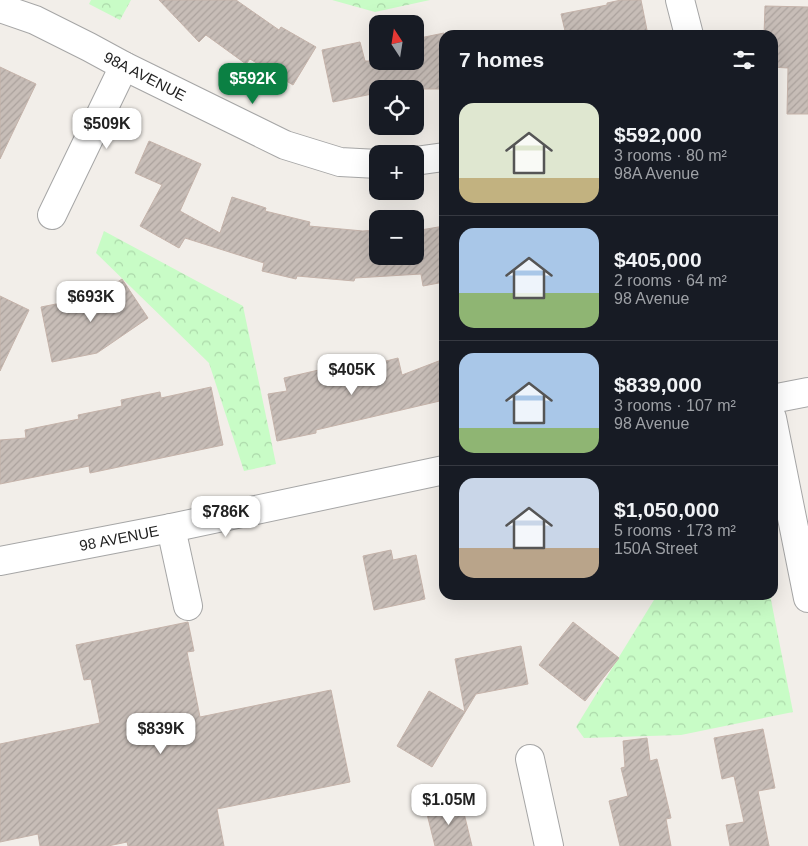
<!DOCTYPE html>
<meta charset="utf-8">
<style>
:root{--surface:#171b24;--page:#20242c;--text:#f1f3f6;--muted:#9ea1a6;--line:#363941;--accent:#0b8043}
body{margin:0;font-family:Arial,sans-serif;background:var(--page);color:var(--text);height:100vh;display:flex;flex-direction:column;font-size:19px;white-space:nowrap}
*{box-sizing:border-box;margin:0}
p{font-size:16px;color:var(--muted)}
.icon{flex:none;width:28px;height:28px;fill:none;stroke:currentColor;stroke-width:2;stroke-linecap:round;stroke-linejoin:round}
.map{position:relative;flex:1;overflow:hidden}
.sheet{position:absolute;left:439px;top:30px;width:339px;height:570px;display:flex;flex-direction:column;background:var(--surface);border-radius:15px;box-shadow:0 5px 20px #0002}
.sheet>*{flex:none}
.needle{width:32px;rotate:348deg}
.buttons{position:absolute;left:369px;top:15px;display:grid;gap:10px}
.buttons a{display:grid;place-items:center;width:55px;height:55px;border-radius:10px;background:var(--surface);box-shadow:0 5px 20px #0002;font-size:25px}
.price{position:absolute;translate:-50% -42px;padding:0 11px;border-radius:10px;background:#fff;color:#222;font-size:16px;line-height:32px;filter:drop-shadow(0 1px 2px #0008)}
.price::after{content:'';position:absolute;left:50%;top:30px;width:15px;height:11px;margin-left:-8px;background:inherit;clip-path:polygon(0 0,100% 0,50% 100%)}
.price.current{background:var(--accent);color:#fff}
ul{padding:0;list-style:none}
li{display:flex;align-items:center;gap:15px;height:125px;padding:0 20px}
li+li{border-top:1px solid var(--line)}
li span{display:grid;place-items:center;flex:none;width:140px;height:100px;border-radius:15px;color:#555}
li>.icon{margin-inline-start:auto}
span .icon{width:60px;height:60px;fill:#fffc;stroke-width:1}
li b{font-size:21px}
h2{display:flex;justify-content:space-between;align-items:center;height:60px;padding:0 20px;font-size:21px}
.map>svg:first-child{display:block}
</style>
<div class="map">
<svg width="808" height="846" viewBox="0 0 808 846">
<defs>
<pattern id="park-crowns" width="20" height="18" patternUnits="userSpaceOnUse" patternTransform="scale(1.25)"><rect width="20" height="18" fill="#c8fcc6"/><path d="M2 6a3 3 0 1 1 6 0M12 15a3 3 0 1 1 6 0" fill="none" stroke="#acd8aa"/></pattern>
<pattern id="building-hatch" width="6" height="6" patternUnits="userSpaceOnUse" patternTransform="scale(1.25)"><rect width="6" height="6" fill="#c7bdb7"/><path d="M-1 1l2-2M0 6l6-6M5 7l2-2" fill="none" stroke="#aba29d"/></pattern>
</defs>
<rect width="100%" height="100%" fill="#f2eee9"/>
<g fill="url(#park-crowns)">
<polygon points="91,0 131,0 120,20 89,4"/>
<polygon points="332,0 430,0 375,12"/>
<polygon points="104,231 243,306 276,464 244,471 209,363 96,253"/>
<polygon points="657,595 770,595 793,712 681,735 584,738 576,727"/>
</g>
<g fill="url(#building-hatch)" stroke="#c5b3aa">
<polygon points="159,0 236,0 279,30 281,27 316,47 293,85 250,59 246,64 206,35 199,42"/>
<polygon points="621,0 641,0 648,35 566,35 561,14 607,5 607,3"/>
<polygon points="765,6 808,7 808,114 787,114 788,68 772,67 772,35 764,35"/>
<polygon points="444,33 444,89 370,89 372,94 333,102 322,50 360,42 365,61 415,61 415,39"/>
<polygon points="0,67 36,84 0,159"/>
<polygon points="149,141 201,164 180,211 220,233 232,197 266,208 265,211 310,222 309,226 363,231 378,230 378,256 415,256 415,231 444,226 444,282 423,286 421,274 355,278 354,281 297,276 296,279 262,271 264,263 185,238 179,248 140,226 162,185 135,173"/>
<polygon points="122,279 148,318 97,353 52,362 41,307 71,301 73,311"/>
<polygon points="0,296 29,310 0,371"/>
<polygon points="398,358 402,375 444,359 444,400 316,430 316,433 277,441 268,394 287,391 284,378 349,363 350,370"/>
<polygon points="211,387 223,445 90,473 89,466 0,484 0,440 26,438 25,430 79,419 78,415 122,406 121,400 160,392 161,398"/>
<polygon points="391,550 393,560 416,555 425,599 374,610 363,556"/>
<polygon points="188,622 194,651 187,652 200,717 331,690 350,782 217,809 224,846 128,846 127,842 108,846 40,846 38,834 0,842 0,744 100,723 91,679 84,680 76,645"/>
<polygon points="573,622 619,658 585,701 539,665"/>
<polygon points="521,646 528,684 476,694 432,767 397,746 429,691 465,712 455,659"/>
<polygon points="763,729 775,788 758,791 769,846 730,846 726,825 744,822 734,776 722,779 714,738"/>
<polygon points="647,738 650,761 657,759 671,818 666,819 671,846 620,846 609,801 628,796 621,768 625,767 623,741"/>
<polygon points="461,801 472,846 435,846 426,810"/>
</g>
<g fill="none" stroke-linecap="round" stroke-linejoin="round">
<defs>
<g id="minor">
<polyline points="680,0 689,35"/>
<polyline points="0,8 35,20 89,47 124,66 285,145 340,162 378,164"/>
<polyline points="415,161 444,157"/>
<polyline points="52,215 124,66"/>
<polyline points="772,399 808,392"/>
<polyline points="772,418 808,598"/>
<polyline points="171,528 188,606"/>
<polyline points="0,561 171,528 444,470"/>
<polyline points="530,759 549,846"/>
</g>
</defs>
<use href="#minor" stroke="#a6a6a6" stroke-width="30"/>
<use href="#minor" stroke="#fff" stroke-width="28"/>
</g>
<g text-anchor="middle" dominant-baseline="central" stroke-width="4" stroke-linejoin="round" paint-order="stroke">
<g font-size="15" fill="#222" stroke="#fff">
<text transform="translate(145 76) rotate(27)">98A AVENUE</text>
<text transform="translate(119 538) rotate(-11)">98 AVENUE</text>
</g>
</g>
</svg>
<div class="buttons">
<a><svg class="needle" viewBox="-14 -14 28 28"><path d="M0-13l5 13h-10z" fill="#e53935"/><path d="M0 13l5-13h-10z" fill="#9ea1a6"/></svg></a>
<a><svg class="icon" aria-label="locate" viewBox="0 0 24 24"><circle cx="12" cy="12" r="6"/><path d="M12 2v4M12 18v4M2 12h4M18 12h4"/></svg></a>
<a>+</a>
<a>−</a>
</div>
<b class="price current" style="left:253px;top:105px">$592K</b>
<b class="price" style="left:107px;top:150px">$509K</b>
<b class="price" style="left:91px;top:323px">$693K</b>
<b class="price" style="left:352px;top:396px">$405K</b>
<b class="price" style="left:226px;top:538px">$786K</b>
<b class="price" style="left:161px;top:755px">$839K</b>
<b class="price" style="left:449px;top:826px">$1.05M</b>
<section class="sheet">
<h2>7 homes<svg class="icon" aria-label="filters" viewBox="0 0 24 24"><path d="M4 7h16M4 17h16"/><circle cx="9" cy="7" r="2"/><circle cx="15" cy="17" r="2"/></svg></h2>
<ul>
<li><span style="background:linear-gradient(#dfe7d0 75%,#c2b280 0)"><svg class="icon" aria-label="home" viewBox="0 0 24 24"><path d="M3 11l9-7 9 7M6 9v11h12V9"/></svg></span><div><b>$592,000</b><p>3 rooms · 80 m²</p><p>98A Avenue</p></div></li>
<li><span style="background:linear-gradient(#a9c7e8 65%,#8fb573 0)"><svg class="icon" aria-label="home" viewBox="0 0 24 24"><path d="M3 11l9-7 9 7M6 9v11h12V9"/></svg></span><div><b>$405,000</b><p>2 rooms · 64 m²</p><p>98 Avenue</p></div></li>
<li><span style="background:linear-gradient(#a9c7e8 75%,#8fb573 0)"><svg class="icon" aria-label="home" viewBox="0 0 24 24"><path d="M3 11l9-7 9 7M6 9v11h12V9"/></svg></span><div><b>$839,000</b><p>3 rooms · 107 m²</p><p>98 Avenue</p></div></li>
<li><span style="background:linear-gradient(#c9d6e8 70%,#b9a48a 0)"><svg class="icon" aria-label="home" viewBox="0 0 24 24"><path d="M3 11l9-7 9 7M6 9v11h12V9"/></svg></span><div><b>$1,050,000</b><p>5 rooms · 173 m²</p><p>150A Street</p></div></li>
</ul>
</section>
</div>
